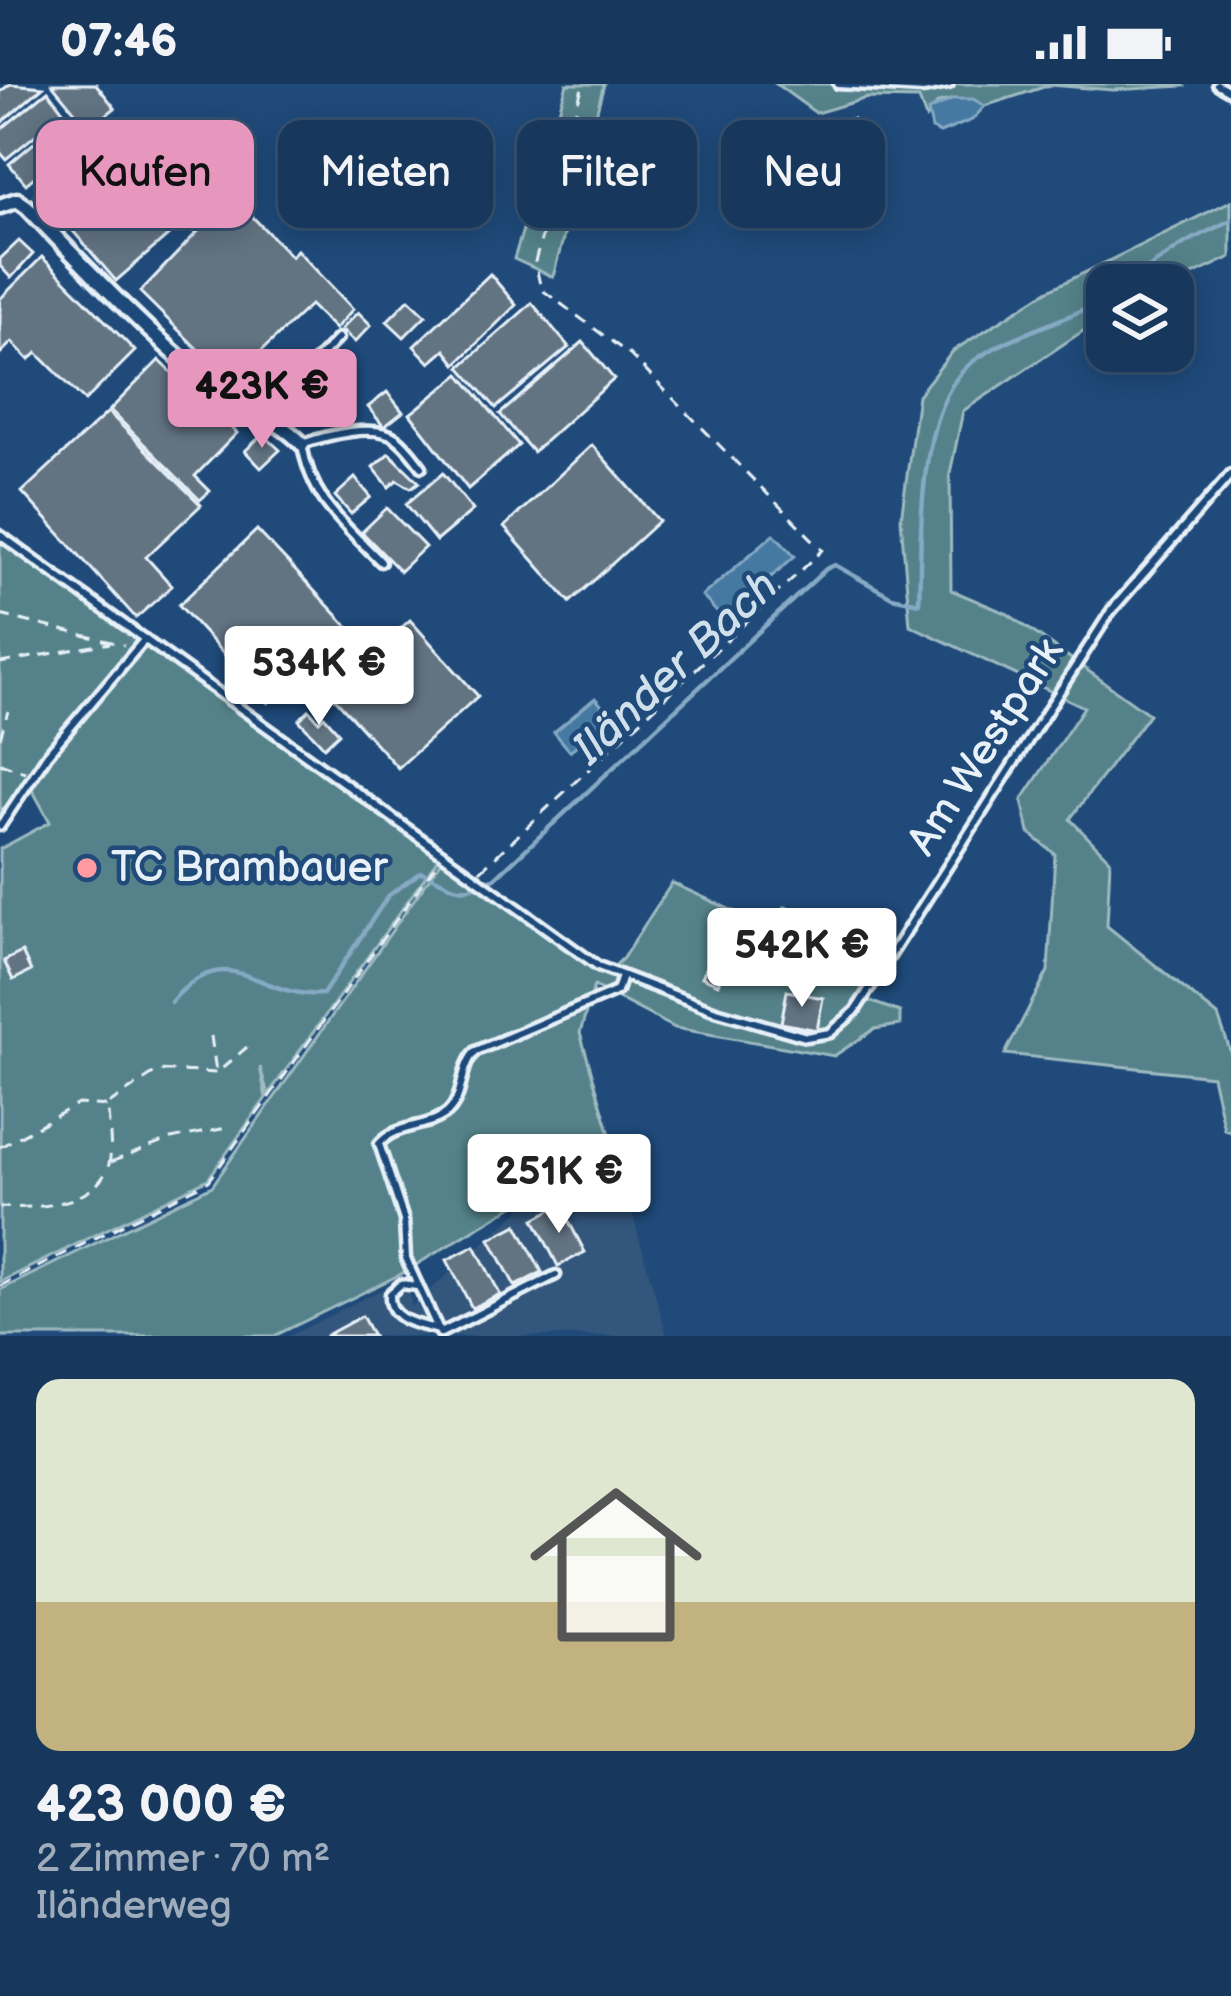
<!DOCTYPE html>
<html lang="de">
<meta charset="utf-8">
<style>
:root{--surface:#17385c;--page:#244365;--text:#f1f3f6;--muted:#9eacbb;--line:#365272;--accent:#e797bd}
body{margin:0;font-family:"Balsamiq Sans",sans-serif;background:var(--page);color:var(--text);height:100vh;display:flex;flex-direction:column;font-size:45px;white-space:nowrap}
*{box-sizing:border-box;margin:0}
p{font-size:39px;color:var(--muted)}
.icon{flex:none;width:66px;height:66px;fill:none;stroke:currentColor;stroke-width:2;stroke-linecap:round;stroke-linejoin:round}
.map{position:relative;height:1252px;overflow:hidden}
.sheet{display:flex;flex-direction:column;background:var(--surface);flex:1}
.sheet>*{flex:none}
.hud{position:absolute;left:36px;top:36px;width:1161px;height:108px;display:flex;gap:24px}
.fabs{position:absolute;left:1086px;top:180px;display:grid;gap:24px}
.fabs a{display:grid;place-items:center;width:108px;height:108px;border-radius:24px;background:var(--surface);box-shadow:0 6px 30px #0003,0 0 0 3px var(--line);font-size:60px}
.price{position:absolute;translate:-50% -102px;padding:0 27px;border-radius:12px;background:#fff;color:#222;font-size:39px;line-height:78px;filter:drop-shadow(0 3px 6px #0008)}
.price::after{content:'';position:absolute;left:50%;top:72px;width:36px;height:27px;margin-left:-18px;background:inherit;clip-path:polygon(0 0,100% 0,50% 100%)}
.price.active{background:var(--accent);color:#111}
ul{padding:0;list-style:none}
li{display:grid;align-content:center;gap:24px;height:636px;padding:0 36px}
li span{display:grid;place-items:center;height:372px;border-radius:24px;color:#555}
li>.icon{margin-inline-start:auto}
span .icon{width:216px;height:216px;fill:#fffc;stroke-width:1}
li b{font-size:51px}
.tag{padding:0 42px;border-radius:24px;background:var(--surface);box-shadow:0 6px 30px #0003,0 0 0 3px var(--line);font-size:42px;line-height:108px}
.tag.active{background:var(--accent);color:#111}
.status{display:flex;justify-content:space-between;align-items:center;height:84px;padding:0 60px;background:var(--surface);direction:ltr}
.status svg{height:33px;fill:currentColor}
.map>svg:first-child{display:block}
</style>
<div class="status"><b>07:46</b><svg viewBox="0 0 49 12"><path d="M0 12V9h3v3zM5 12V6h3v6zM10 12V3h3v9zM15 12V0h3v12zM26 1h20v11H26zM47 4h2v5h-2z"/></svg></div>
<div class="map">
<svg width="1231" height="1252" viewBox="0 0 1231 1252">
<rect width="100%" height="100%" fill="#1f4a7a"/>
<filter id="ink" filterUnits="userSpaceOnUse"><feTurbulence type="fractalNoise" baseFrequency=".00833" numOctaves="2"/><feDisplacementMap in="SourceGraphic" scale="24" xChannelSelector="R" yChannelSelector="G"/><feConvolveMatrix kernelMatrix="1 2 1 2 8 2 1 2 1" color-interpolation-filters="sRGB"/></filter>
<g filter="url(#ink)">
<polygon fill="#33567c" points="619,1082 667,1252 289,1252 410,1191 411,1223 548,1101"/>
<g fill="#54828a" stroke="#9ebac1" stroke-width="3">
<polygon points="567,0 604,0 553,193 514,175"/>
<polygon points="776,0 1182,0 1184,2 1113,6 1050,1 985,22 954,15 938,19 926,34 919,15 867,14 816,29"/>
<polygon points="1231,117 1231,173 1171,201 1107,201 1107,231 963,327 950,390 951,506 1008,530 1149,630 1070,735 1110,776 1107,842 1218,932 1231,969 1231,1047 1224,1045 1212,992 1005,970 1048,887 1055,770 1029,749 1022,716 1084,623 910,541 901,435 918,311 953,267 1047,207"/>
<polygon points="0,451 441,771 268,1011 260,983 266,1014 208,1095 0,1198 0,765 50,738 33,707 0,726"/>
<polygon points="444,773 609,887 623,874 672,799 764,841 785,823 882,849 861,914 900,928 900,941 875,945 834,972 675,944 594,902 580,949 619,1081 548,1101 401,1190 274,1252 0,1252 0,1206 212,1102"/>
</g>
<g fill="#4479a1" stroke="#86a9c4" stroke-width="3">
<polygon points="954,15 973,15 985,22 972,36 940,49 932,45 928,27"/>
<polygon points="774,450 795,472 723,535 702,512"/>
<polygon points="595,614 610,631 570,667 554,648"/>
</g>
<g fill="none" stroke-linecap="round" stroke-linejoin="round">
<g stroke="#86a9c4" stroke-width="4.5">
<polyline points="1123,201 1185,159 1231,136"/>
<path d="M 171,918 C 230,850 258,916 323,910 L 388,812 L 421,788 C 457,802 456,814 495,794 L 826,485 L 835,481 L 892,513 L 919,519 C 922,453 915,318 975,276 C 1014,248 1066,239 1107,212"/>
</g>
</g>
<g fill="#627382" stroke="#e8f1f8" stroke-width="3">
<polygon points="10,0 43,3 0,40 0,8"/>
<polygon points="52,0 96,0 115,24 89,45"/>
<polygon points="48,7 64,28 6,75 0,68 0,46"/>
<polygon points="67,31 85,51 26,100 9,80"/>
<polygon points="853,35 860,53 843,60 836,42"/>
<polygon points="155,40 165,52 112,97 102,86"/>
<polygon points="166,52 216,110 116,197 66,139"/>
<polygon points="54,96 71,117 52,133 35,112"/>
<polygon points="232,112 291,172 297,166 353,225 335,245 310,221 230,297 140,208"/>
<polygon points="19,157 33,170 11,194 0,182 0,175"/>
<polygon points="42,173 135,267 85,317 37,269 29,276 12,258 0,270 0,215"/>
<polygon points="490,190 516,221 456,280 445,266 430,279 414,262"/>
<polygon points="409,215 426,231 404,253 387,237"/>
<polygon points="532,219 569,263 496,324 460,283"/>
<polygon points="358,228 371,241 355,258 341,245"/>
<polygon points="583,258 614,295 533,368 500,330"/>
<polygon points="159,276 187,303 195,294 205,305 199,313 237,349 195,392 210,407 200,416 110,326"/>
<polygon points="460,290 519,361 468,405 410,330"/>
<polygon points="313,303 330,320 314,337 297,320"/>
<polygon points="387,308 403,328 384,343 368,323"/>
<polygon points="108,328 201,421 146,473 172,502 136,534 22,408"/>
<polygon points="263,350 280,366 261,384 245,367"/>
<polygon points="592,361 659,437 570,518 504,443"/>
<polygon points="389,369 419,398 411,404 397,396 389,403 373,383"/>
<polygon points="443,389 473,426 436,457 406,420"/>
<polygon points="355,394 371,413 351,430 335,412"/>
<polygon points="387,424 425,463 400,487 362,448"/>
<polygon points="257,446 351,546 268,619 179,521"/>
<polygon points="410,536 478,612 398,684 329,608"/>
<polygon points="309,626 319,637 324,632 339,649 324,663 299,636"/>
<polygon points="22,868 31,887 13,896 4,877"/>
<polygon points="712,872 727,879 718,900 702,893"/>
<polygon points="787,907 823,914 817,946 781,939"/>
<polygon points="560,1121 585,1168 558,1182 534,1135"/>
<polygon points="517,1141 542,1188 515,1202 490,1155"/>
<polygon points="475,1162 500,1210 472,1224 447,1176"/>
<polygon points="362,1232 373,1252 325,1252"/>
</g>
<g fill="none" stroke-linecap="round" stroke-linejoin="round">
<defs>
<g id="lane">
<polyline points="838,0 923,5 949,0"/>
<polyline points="1217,0 1231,8"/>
<polyline points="263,331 338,254"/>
<polyline points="0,451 598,882 716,927 806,953 830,949 855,927 1111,527 1231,390"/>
<path d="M 381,478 C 343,439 311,416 302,360 C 325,352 375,338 396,354 C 406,361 414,373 422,383"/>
<polyline points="0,742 47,671 145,555"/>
<path d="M 417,1202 L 401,1200 L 390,1210 C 388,1237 418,1240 439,1246"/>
<path d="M 440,1249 L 406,1175 L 404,1136 L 379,1060 C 396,1039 429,1045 448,1028 C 465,1012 459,983 476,967 L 617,907 L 622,892"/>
<polyline points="441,1249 556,1191"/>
</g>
<path id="street" d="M 0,122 L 17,116 L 27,123 C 86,184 143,245 209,299 C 239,323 276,333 302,360"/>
</defs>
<use href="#lane" stroke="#e8f1f8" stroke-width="15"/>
<use href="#street" stroke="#e8f1f8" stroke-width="21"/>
<g stroke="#e8f1f8" stroke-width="3" stroke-dasharray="12 9" stroke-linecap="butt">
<polyline points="0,531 124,561"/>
<polyline points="0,579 110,559"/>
<polyline points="0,654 8,627"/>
<polyline points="0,679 25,688"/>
<polyline points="480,787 823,466 630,271 541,205 535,178 583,0"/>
<polyline points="211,952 216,988"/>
<polyline points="109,1020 159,986 217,989 247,963"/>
<path d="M 0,1063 L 78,1020 L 108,1022 C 108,1039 113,1063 109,1080 C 97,1122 35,1125 0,1123"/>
<polyline points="111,1078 171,1055 226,1044"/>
<polyline points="0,1202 209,1097 439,776"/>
</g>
<use href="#lane" stroke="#1f4a7a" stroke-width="6"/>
<use href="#street" stroke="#1f4a7a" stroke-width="12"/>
</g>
</g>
<circle fill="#ff9aa2" stroke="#1f4a7a" stroke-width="4.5" cx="87" cy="784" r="12"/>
<g text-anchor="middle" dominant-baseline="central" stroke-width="9" stroke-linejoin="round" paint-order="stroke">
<g font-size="42" fill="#e8f1f8" stroke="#1f4a7a">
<text transform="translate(986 663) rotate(-57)">Am Westpark</text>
</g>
<g font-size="42" fill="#e8f1f8" stroke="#1f4a7a" text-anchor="start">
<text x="111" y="784">TC Brambauer</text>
</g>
<g font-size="45" font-style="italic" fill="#cfdfeb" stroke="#1f4a7a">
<text transform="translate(676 584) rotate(-43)">Iländer Bach</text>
</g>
</g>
</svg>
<div class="fabs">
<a><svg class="icon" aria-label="layers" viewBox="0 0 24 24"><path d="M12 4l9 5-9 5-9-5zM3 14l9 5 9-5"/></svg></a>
</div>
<b class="price active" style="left:262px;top:367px">423K €</b>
<b class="price" style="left:319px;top:644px">534K €</b>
<b class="price" style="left:802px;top:926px">542K €</b>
<b class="price" style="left:559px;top:1152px">251K €</b>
<div class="hud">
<a class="tag active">Kaufen</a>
<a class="tag">Mieten</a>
<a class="tag">Filter</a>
<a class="tag">Neu</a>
</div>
</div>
<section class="sheet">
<ul>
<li><span style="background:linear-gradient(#dfe7d0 60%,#c2b280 0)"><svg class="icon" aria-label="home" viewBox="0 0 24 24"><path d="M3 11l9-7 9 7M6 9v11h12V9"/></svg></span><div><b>423 000 €</b><p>2 Zimmer · 70 m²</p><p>Iländerweg</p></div></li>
</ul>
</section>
